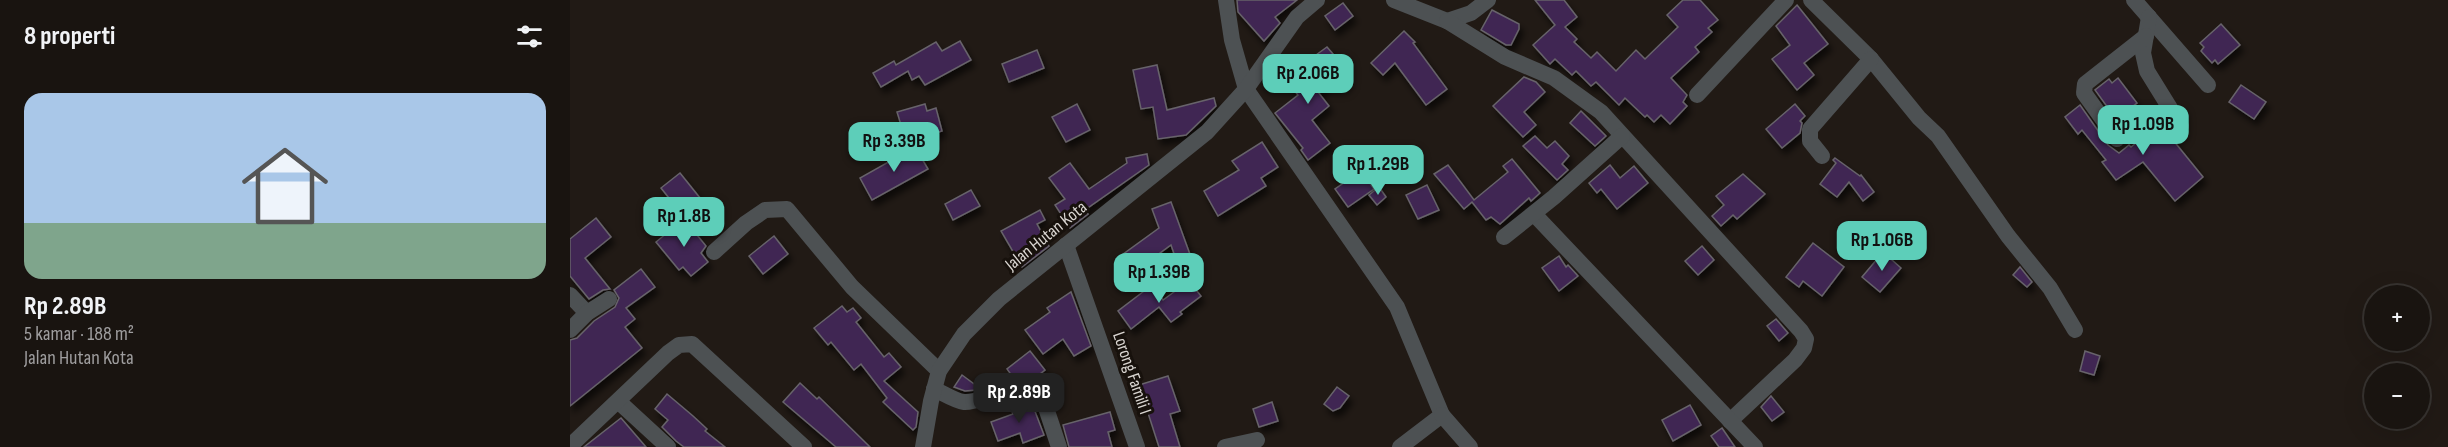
<!DOCTYPE html>
<html lang="id">
<meta charset="utf-8">
<style>
:root{--surface:#191410;--page:#26211e;--text:#f1f3f6;--muted:#9f9e9f;--line:#373330;--accent:#5dceb9}
body{margin:0;font-family:"Sofia Sans Condensed",sans-serif;background:var(--page);color:var(--text);height:100vh;display:flex;flex-direction:column;font-size:22px;white-space:nowrap}
*{box-sizing:border-box;margin:0}
p{font-size:20px;color:var(--muted)}
.icon{flex:none;width:33px;height:33px;fill:none;stroke:currentColor;stroke-width:2;stroke-linecap:round;stroke-linejoin:round}
.map{position:relative;flex:1;overflow:hidden}
.panel{display:flex;flex-direction:column;background:var(--surface);width:570px}
.panel>*{flex:none}
.buttons{position:absolute;left:1794px;top:285px;display:grid;gap:12px}
.buttons a{display:grid;place-items:center;width:66px;height:66px;border-radius:50%;background:var(--surface);box-shadow:0 6px 24px #0002,0 0 0 2px var(--line);font-size:30px}
.price{position:absolute;translate:-50% -51px;padding:0 14px;border-radius:12px;background:var(--accent);color:#111;font-size:20px;line-height:39px;filter:drop-shadow(0 2px 3px #0008)}
.price::after{content:'';position:absolute;left:50%;top:36px;width:18px;height:14px;margin-left:-9px;background:inherit;clip-path:polygon(0 0,100% 0,50% 100%)}
.price.active{background:#222;color:#fff}
ul{padding:0;list-style:none}
li{display:grid;align-content:center;gap:12px;height:318px;padding:0 24px}
li span{display:grid;place-items:center;height:186px;border-radius:18px;color:#555}
li>.icon{margin-inline-start:auto}
span .icon{width:108px;height:108px;fill:#fffc;stroke-width:1}
li b{font-size:26px}
h2{display:flex;justify-content:space-between;align-items:center;height:72px;padding:0 24px;font-size:26px}
main{display:flex;flex:1;min-height:0}
.map>svg:first-child{display:block}
</style>
<main>
<section class="panel">
<h2>8 properti<svg class="icon" aria-label="filters" viewBox="0 0 24 24"><path d="M4 7h16M4 17h16"/><circle cx="9" cy="7" r="2"/><circle cx="15" cy="17" r="2"/></svg></h2>
<ul>
<li><span style="background:linear-gradient(#a9c7e8 70%,#7fa58c 0)"><svg class="icon" aria-label="home" viewBox="0 0 24 24"><path d="M3 11l9-7 9 7M6 9v11h12V9"/></svg></span><div><b>Rp 2.89B</b><p>5 kamar · 188 m²</p><p>Jalan Hutan Kota</p></div></li>
</ul>
</section>
<div class="map">
<svg width="1878" height="447" viewBox="0 0 1878 447">
<defs>
<filter id="shadow"><feDropShadow dx="3.5" dy="6" stdDeviation="3" flood-color="#0009"/></filter>
</defs>
<rect width="100%" height="100%" fill="#211a15"/>
<g fill="#3f2652" stroke="#67636b" stroke-width="1.5" filter="url(#shadow)">
<polygon points="667,0 727,0 705,17 710,23 694,41 668,12"/>
<polygon points="965,0 994,0 1007,17 995,27 1007,39 1004,42 1021,58 1027,52 1046,71 1066,50 1075,59 1108,27 1097,15 1113,0 1130,0 1148,20 1138,28 1142,32 1125,47 1129,52 1101,78 1117,95 1113,102 1117,106 1100,124 1091,115 1084,122 1077,115 1075,117 1055,98 1049,105 1026,82 1021,86 1006,71 1002,75 985,59 980,64 963,45 985,25"/>
<polygon points="773,3 783,16 765,30 755,16"/>
<polygon points="1227,5 1258,44 1234,63 1244,75 1227,90 1202,59 1220,45 1206,26"/>
<polygon points="922,10 949,24 949,29 941,45 936,45 911,30"/>
<polygon points="1651,24 1670,45 1648,64 1645,60 1642,63 1631,51 1634,47 1630,43"/>
<polygon points="834,31 845,42 843,43 877,89 856,105 825,63 813,75 801,63"/>
<polygon points="390,41 401,60 355,85 349,76 342,80 338,71 311,87 303,73 324,61 326,65 366,42 372,51"/>
<polygon points="757,47 769,61 747,78 755,87 748,92 759,106 742,120 760,143 738,160 731,150 733,148 705,113 728,95 718,82 749,58 746,55"/>
<polygon points="467,50 474,68 439,82 432,64"/>
<polygon points="587,65 597,110 644,98 646,106 616,135 588,139 583,107 571,109 563,70"/>
<polygon points="954,77 966,82 975,92 954,112 966,125 953,137 923,106"/>
<polygon points="1548,78 1567,103 1546,119 1525,90 1539,79 1542,83"/>
<polygon points="1671,85 1696,102 1684,119 1659,102"/>
<polygon points="355,104 357,111 366,108 372,131 336,141 327,112"/>
<polygon points="507,104 520,130 496,142 482,117"/>
<polygon points="1225,104 1235,116 1230,121 1232,123 1230,133 1212,148 1196,129"/>
<polygon points="1510,105 1538,145 1549,153 1559,145 1561,147 1590,124 1633,177 1605,201 1573,162 1546,180 1532,162 1536,160 1512,130 1508,134 1495,117"/>
<polygon points="1011,111 1036,136 1025,146 1000,123"/>
<polygon points="965,136 977,148 985,141 999,156 992,164 998,170 987,180 953,146"/>
<polygon points="692,142 708,167 691,178 696,186 648,216 634,191 669,170 662,161"/>
<polygon points="345,147 358,169 302,200 290,178"/>
<polygon points="577,154 579,165 515,210 518,214 500,228 485,205 495,199 479,178 500,163 519,189 557,163 556,158"/>
<polygon points="1265,158 1290,176 1291,175 1304,192 1293,201 1279,182 1267,197 1250,184 1266,163 1263,160"/>
<polygon points="942,159 970,193 961,201 959,198 930,224 921,217 916,220 902,202 894,209 864,174 878,165 904,200 938,172 933,166"/>
<polygon points="1040,165 1050,178 1064,166 1078,183 1047,209 1031,189 1027,193 1019,183"/>
<polygon points="791,171 804,189 778,207 765,189"/>
<polygon points="110,173 138,208 119,223 91,188"/>
<polygon points="1173,174 1195,194 1167,219 1163,215 1151,226 1142,216 1154,205 1146,196"/>
<polygon points="857,185 869,210 848,219 836,195"/>
<polygon points="809,187 816,197 807,205 799,195"/>
<polygon points="401,190 410,206 383,220 375,204"/>
<polygon points="601,202 622,260 608,265 601,245 575,264 579,270 569,277 552,255 589,228 582,209"/>
<polygon points="470,210 475,220 467,224 479,246 452,267 431,231"/>
<polygon points="26,218 41,237 15,258 40,289 33,290 19,299 0,276 0,239"/>
<polygon points="114,219 136,246 131,253 138,262 121,276 113,267 109,270 86,242"/>
<polygon points="204,236 218,254 193,274 179,256"/>
<polygon points="1243,243 1274,267 1252,296 1233,281 1229,287 1216,277"/>
<polygon points="1132,246 1144,260 1128,275 1115,261"/>
<polygon points="1313,252 1331,268 1310,292 1292,277"/>
<polygon points="989,256 996,267 998,265 1008,276 989,291 972,268"/>
<polygon points="1450,267 1462,282 1457,287 1443,275"/>
<polygon points="71,269 85,287 56,308 65,319 55,327 72,348 0,406 0,340 7,338 24,321 45,307 49,298 44,290"/>
<polygon points="619,281 631,296 610,312 612,314 601,322 589,307 561,329 548,311 582,285 593,300"/>
<polygon points="501,292 521,346 504,356 493,339 473,354 455,330 480,312 477,308"/>
<polygon points="272,306 277,312 283,308 291,318 286,322 314,357 319,353 331,367 314,381 348,412 346,427 343,430 313,402 317,398 291,364 284,370 261,342 258,345 244,328"/>
<polygon points="1206,319 1218,333 1209,341 1197,326"/>
<polygon points="460,351 475,370 462,380 445,380 437,369"/>
<polygon points="1515,351 1530,356 1524,375 1510,371"/>
<polygon points="392,375 408,387 406,390 395,391 384,387"/>
<polygon points="598,376 610,411 600,414 610,447 589,447 569,385"/>
<polygon points="230,383 247,399 249,397 300,447 266,447 213,402"/>
<polygon points="767,387 779,396 770,408 763,411 754,404"/>
<polygon points="97,394 123,416 137,429 135,431 155,447 114,447 106,441 92,427 98,420 85,409"/>
<polygon points="1201,396 1214,412 1202,421 1191,407"/>
<polygon points="461,401 474,435 453,443 450,433 428,441 421,422 443,414 441,408"/>
<polygon points="702,402 708,421 689,427 683,409"/>
<polygon points="1120,405 1131,425 1103,441 1092,420"/>
<polygon points="540,412 545,430 538,432 542,447 499,447 493,425"/>
<polygon points="51,418 76,447 14,447"/>
<polygon points="1152,428 1165,447 1149,447 1141,436"/>
</g>
<g fill="none" stroke-linecap="round" stroke-linejoin="round">
<g stroke="#4d5153" stroke-width="16">
<polyline points="656,0 662,40 676,89 827,307 872,415 830,447"/>
<polyline points="824,0 877,21 901,13 918,0"/>
<polyline points="1241,0 1301,59 1349,118 1368,136 1438,236 1480,288 1505,330"/>
<polyline points="1564,0 1638,85"/>
<polyline points="1579,17 1573,53 1577,71 1611,126"/>
<polyline points="877,21 935,57 984,78 1031,112 1231,331 1236,339 1234,348 1225,360 1160,421"/>
<polyline points="1127,95 1216,0"/>
<polyline points="1547,139 1514,93 1515,84 1576,36"/>
<polyline points="1252,156 1240,141 1240,129 1301,59"/>
<polyline points="964,214 1185,447"/>
<polyline points="934,237 984,197 1052,136"/>
<polyline points="496,245 567,447"/>
<polyline points="144,252 176,223 195,210 217,209 282,287 369,371"/>
<polyline points="0,295 17,313"/>
<polyline points="0,330 17,313 39,299"/>
<path d="M 364,389 C 373,393 385,401 394,402 C 409,404 455,379 471,395 C 473,397 486,439 489,447"/>
<polyline points="48,401 98,447"/>
<polyline points="872,415 900,447"/>
<polyline points="0,446 98,353 109,345 122,344 234,447"/>
<polyline points="353,447 361,401 369,371 394,334 429,299 637,132 676,89 727,17 747,0"/>
<polyline points="655,447 687,440"/>
</g>
</g>
<g text-anchor="middle" dominant-baseline="central" stroke-width="6" stroke-linejoin="round" paint-order="stroke">
<g font-size="18" fill="#d9d5d1" stroke="#17110c">
<text transform="translate(476 236) rotate(-39)">Jalan Hutan Kota</text>
<text transform="translate(562 373) rotate(71)">Lorong Famili I</text>
</g>
</g>
</svg>
<div class="buttons">
<a>+</a>
<a>−</a>
</div>
<b class="price" style="left:738px;top:105px">Rp 2.06B</b>
<b class="price" style="left:1573px;top:156px">Rp 1.09B</b>
<b class="price" style="left:324px;top:173px">Rp 3.39B</b>
<b class="price" style="left:808px;top:196px">Rp 1.29B</b>
<b class="price" style="left:114px;top:248px">Rp 1.8B</b>
<b class="price" style="left:1312px;top:272px">Rp 1.06B</b>
<b class="price" style="left:589px;top:304px">Rp 1.39B</b>
<b class="price active" style="left:449px;top:424px">Rp 2.89B</b>
</div>
</main>
